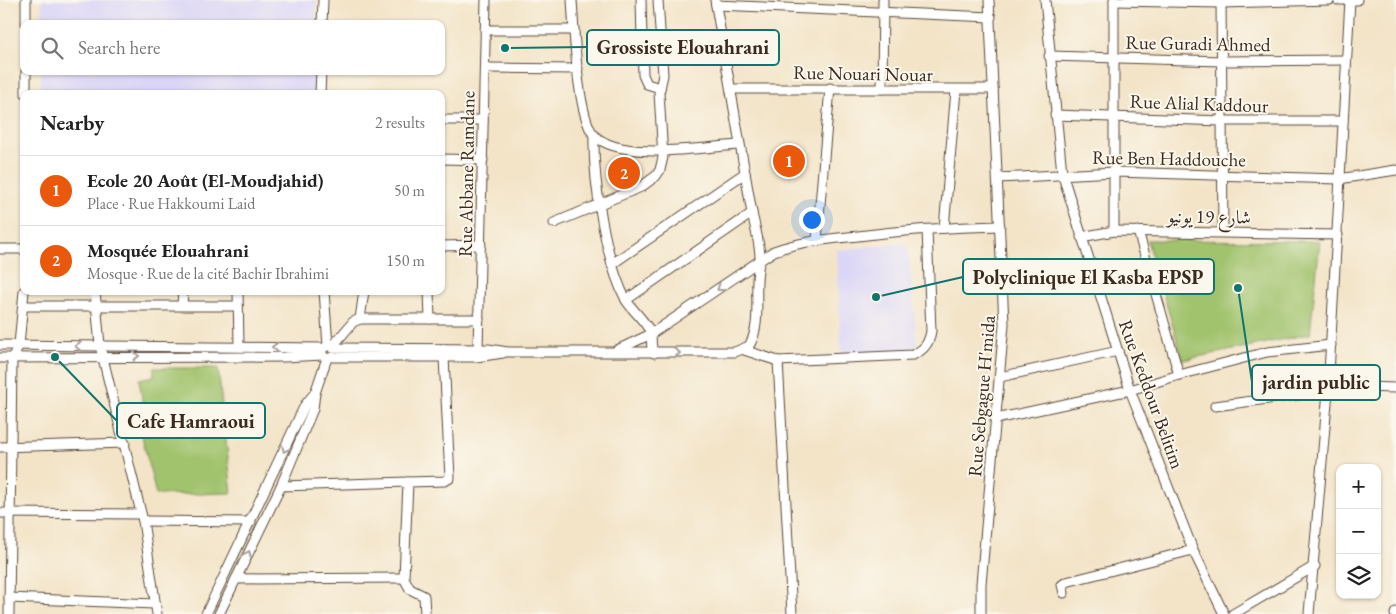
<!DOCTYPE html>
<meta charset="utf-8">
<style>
:root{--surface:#fff;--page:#f2f2f2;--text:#222;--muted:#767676;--line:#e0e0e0;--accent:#ea580c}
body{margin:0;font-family:"EB Garamond",Amiri,serif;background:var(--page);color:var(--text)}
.controls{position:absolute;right:15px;bottom:15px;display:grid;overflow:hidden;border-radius:10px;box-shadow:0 1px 4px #0004}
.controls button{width:45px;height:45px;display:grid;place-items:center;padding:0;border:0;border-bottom:1px solid var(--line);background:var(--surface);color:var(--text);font:25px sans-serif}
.you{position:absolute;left:811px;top:219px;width:18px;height:18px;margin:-12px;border:4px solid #fff;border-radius:50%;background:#1a73e8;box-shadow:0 0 0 8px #1a73e833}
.badge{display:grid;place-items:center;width:32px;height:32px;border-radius:50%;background:var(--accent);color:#fff;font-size:16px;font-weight:700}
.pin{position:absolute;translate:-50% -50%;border:2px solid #fff;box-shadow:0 1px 5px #0006}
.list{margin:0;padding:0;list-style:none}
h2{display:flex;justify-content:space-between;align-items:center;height:65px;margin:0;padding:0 20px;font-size:21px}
h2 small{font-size:16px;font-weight:400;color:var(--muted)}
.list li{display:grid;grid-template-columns:32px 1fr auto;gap:15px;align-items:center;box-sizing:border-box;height:70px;padding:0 20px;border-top:1px solid var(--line)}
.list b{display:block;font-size:19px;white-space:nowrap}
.list p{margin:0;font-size:16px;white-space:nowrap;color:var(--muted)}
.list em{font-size:16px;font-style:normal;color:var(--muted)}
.icon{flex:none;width:28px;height:28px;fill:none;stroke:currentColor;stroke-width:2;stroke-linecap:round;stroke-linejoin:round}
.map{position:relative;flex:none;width:1396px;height:614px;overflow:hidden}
.search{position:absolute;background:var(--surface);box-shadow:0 1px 4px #0004;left:20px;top:20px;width:425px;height:55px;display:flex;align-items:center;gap:12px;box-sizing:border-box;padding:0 18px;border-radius:10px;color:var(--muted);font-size:19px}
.panel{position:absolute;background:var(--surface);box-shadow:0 1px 4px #0004;left:20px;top:90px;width:425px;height:205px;border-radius:10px}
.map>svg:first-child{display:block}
.built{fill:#dbd6f7}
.green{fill:#a1c36d;stroke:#6e7646}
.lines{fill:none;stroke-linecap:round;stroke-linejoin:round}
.minor-casing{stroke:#574638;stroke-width:11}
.minor{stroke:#fff;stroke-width:9}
.oneway{stroke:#a79f9a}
.labels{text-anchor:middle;stroke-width:4;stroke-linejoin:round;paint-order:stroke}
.street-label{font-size:19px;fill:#3b2a1e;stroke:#fbf7ec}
.leader{fill:none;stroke:#0f766e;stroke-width:2}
.callout-dot{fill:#0f766e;stroke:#fbf7ec;stroke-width:2}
.callout{fill:#fbf7ec;stroke:#0f766e;stroke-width:2}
.callout-label{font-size:20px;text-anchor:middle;font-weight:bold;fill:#3b2a1e}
</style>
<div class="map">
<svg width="1396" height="614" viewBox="0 0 1396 614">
<rect width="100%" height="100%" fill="#fbf7ec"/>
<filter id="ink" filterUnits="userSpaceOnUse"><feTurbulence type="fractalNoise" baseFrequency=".02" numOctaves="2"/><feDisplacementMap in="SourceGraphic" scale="10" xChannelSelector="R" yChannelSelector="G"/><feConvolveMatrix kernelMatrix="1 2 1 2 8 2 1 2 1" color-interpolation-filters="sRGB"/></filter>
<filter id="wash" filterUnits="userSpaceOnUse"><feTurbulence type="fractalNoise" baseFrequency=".0096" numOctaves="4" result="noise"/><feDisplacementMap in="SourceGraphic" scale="20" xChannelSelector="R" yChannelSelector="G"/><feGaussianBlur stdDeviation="1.12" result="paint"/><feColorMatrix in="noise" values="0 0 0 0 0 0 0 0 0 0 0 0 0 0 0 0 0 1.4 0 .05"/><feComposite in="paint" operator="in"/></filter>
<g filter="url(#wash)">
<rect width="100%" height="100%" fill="#f3e4c8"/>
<g class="built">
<rect x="42" y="0" width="274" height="24"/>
<polygon points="41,71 316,71 315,94 41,94"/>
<polygon points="903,243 908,248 917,345 910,353 841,354 837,250"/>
</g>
<g class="green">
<polygon points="1147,240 1320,241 1310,334 1183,360"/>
<polygon points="154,368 218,368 232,493 156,495 138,419 145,418 139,379 154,376"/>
</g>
</g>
<g filter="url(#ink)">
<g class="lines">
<g class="minor-casing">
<g id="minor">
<path d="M572,0C574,28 577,116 594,135C620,162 704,147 739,145"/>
<polyline points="641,0 643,75 647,84 660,88"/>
<polyline points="1045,0 1062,173 1130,390 1193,550 1224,614"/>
<polyline points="1221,0 1223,232"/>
<polyline points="1338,0 1357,0"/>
<polyline points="1114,1 1221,3 1330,0"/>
<polyline points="716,5 991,17"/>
<polyline points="26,24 26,0"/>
<polyline points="322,24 323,0"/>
<polyline points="485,30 574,30"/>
<polyline points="1049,56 1222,61 1346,60"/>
<polyline points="485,68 578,69"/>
<polyline points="732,89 993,89"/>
<polyline points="882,89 883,0"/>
<polyline points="26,94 26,71"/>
<polyline points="320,94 321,71"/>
<polyline points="1055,115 1222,121 1343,121"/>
<polyline points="441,120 483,120"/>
<path d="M594,135C593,180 605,260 626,300C631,309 649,325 651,334C652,341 650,346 654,353"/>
<polyline points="441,159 483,160"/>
<polyline points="998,178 1115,172 1339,179 1396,170"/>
<polyline points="554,223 641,187 656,176 660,170 663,157 659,93 663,75 658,0"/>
<polyline points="944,228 956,90"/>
<polyline points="1114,231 1114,0"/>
<polyline points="1138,231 1179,375"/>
<polyline points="1081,237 1114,231 1338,235"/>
<polyline points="817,240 830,88"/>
<polyline points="441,246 481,245"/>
<polyline points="0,249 24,249"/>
<polyline points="612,264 745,173"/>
<polyline points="95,291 100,346 143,521 157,614"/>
<polyline points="238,291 239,346"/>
<polyline points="324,291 328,346"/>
<polyline points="429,291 430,319"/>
<polyline points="626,300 752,213"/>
<polyline points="182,305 183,291"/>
<polyline points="24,306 238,306"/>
<polyline points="360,319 479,319"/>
<polyline points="0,345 324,348"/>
<polyline points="332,347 353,322 360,319 364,291"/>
<path d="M333,348L488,349L508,352H735L749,346C762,325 754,294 758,270C758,266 760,262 760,258C760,243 755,228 752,213L715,0"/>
<polyline points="478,349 486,0"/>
<path d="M617,350L651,334L774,251C801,241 830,239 858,236C905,230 953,227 1000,226"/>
<path d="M744,350L778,361L913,355C925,349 929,343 931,331L927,230"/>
<polyline points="332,357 476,357 503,353"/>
<polyline points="0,358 284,357 323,355"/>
<polyline points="778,361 792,614"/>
<polyline points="1000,377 1118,351"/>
<polyline points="1329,386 1396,388"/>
<polyline points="1215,406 1328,391"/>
<polyline points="996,419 1130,390 1179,375 1267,352 1331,345"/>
<polyline points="0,447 125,443"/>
<polyline points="281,486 408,482"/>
<polyline points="0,513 141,514"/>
<polyline points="143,521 251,522"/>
<polyline points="236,579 404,578"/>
<polyline points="1064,593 1062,585 1066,582 1193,550"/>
<polyline points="9,598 155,604"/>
<polyline points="9,614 12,358 19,345 24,291"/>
<polyline points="206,614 305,405 315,393"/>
<polyline points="219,614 281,486 313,409 315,393 327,358"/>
<polyline points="425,614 424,596 410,589 404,578 408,482 445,481 450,478 444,357"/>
<polyline points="981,614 981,584 1004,324 989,0"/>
<polyline points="1233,614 1315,566"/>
<polyline points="1309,614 1328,391 1350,0"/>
<polyline points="1395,614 1396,612"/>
</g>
</g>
<use href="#minor" class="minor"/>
</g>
<defs><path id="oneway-chevron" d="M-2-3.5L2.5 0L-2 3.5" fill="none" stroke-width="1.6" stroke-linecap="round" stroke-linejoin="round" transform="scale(1.25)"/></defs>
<g class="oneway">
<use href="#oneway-chevron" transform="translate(720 288) rotate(146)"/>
<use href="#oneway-chevron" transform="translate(78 346) rotate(-179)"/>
<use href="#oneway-chevron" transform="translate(275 347) rotate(-179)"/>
<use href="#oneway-chevron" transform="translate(677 353)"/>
<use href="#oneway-chevron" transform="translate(136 356)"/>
<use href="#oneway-chevron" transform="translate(285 449) rotate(115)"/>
<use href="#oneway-chevron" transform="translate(248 554) rotate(-65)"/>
</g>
</g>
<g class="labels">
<g class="street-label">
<text transform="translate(1198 43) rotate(1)" y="7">Rue Guradi Ahmed</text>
<text transform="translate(863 73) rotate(1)" y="7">Rue Nouari Nouar</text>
<text transform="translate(1199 103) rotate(2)" y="7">Rue Alial Kaddour</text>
<text transform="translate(1169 158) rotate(1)" y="7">Rue Ben Haddouche</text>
<text transform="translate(466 174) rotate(-89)" y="7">Rue Abbane Ramdane</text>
<text transform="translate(1209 216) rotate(1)" y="7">شارع 19 يونيو</text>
<text transform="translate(1152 394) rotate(70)" y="7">Rue Keddour Belitim</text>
<text transform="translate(981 396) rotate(-85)" y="7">Rue Sebgague H'mida</text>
</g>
</g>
<path class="leader" d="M505 48L587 47M876 297L963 277M1238 288L1252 382M55 357L117 421"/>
<g class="callout-dot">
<circle cx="505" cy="48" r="5"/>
<circle cx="876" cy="297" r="5"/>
<circle cx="1238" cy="288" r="5"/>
<circle cx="55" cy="357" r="5"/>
</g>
<g class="callout">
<rect x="587" y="30" width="192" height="35" rx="5"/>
<rect x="963" y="259" width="251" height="35" rx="5"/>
<rect x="1252" y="365" width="128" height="35" rx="5"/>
<rect x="117" y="403" width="148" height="35" rx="5"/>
</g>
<g class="callout-label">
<text x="683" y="54">Grossiste Elouahrani</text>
<text x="1088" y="284">Polyclinique El Kasba EPSP</text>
<text x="1316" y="389">jardin public</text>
<text x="191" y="428">Cafe Hamraoui</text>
</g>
</svg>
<div class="controls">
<button>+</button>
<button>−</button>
<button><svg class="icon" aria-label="layers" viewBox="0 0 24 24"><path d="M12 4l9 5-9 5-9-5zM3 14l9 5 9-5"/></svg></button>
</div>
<div class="you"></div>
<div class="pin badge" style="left:789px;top:161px">1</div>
<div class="pin badge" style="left:624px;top:173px">2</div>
<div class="search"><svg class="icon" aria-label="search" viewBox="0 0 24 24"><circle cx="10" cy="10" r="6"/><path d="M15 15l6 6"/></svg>Search here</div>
<section class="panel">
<h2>Nearby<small>2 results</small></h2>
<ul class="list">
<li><span class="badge">1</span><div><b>Ecole 20 Août (El-Moudjahid)</b><p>Place · Rue Hakkoumi Laid</p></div><em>50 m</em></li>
<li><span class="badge">2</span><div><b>Mosquée Elouahrani</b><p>Mosque · Rue de la cité Bachir Ibrahimi</p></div><em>150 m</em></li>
</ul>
</section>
</div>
